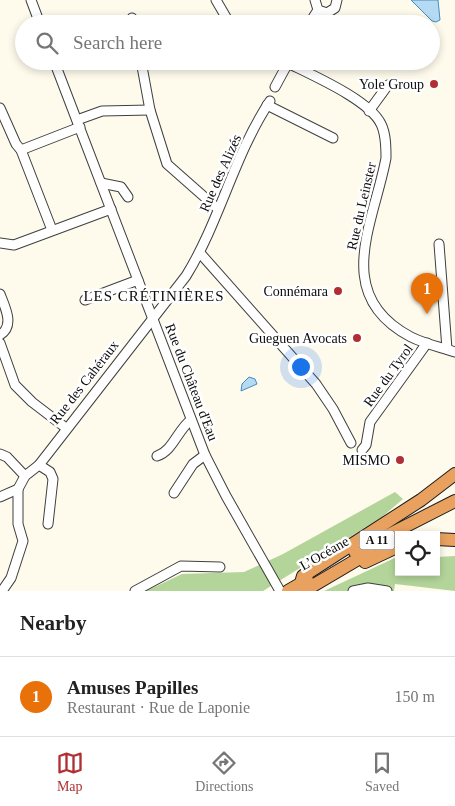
<!DOCTYPE html>
<meta charset="utf-8">
<style>
:root{--surface:#fff;--page:#f2f2f2;--text:#222;--muted:#767676;--line:#e0e0e0;--accent:#b12f33}
body{margin:0;font-family:Georgia,serif;background:var(--page);color:var(--text)}
.controls{position:absolute;right:15px;bottom:15px;display:grid;overflow:hidden;border-radius:0px;box-shadow:0 2px 8px #0003}
.controls button{width:45px;height:45px;display:grid;place-items:center;padding:0;border:0;border-bottom:1px solid var(--line);background:var(--surface);color:var(--text);font:25px sans-serif}
.you{position:absolute;left:300px;top:366px;width:18px;height:18px;margin:-12px;border:4px solid #fff;border-radius:50%;background:#1a73e8;box-shadow:0 0 0 8px #1a73e833}
.badge{display:grid;place-items:center;width:32px;height:32px;border-radius:50%;background:var(--accent);color:#fff;font-size:16px;font-weight:700}
.pin{position:absolute;translate:-50% -41px;filter:drop-shadow(0 1px 2px #0008)}
.pin::after{content:'';position:absolute;top:26px;width:18px;height:15px;background:inherit;clip-path:polygon(0 0,100% 0,50% 100%)}
.list{margin:0;padding:0;list-style:none}
h2{display:flex;justify-content:space-between;align-items:center;height:65px;margin:0;padding:0 20px;font-size:21px}
h2 small{font-size:16px;font-weight:400;color:var(--muted)}
.list li{display:grid;grid-template-columns:32px 1fr auto;gap:15px;align-items:center;box-sizing:border-box;height:80px;padding:0 20px;border-top:1px solid var(--line)}
.list b{display:block;font-size:19px;white-space:nowrap}
.list p{margin:0;font-size:16px;white-space:nowrap;color:var(--muted)}
.list em{font-size:16px;font-style:normal;color:var(--muted)}
.icon{flex:none;width:28px;height:28px;fill:none;stroke:currentColor;stroke-width:2;stroke-linecap:round;stroke-linejoin:round}
.map{position:relative;flex:none;width:455px;height:591px;overflow:hidden}
.search{position:absolute;background:var(--surface);box-shadow:0 2px 8px #0003;left:15px;right:15px;top:15px;height:55px;display:flex;align-items:center;gap:12px;box-sizing:border-box;padding:0 18px;border-radius:28px;color:var(--muted);font-size:19px}
.sheet{height:145px;background:var(--surface)}
nav{display:flex;justify-content:space-around;align-items:center;box-sizing:border-box;height:70px;border-top:1px solid var(--line);background:var(--surface);font-size:14px;color:var(--muted)}
nav a{display:grid;justify-items:center;gap:2px}
nav .on{color:var(--accent)}
.map>svg:first-child{display:block}
.forest{fill:#b3d59a}
.water{fill:#b5daf1;stroke:#428dc3}
.lines{fill:none;stroke-linecap:round;stroke-linejoin:round}
.minor-casing{stroke:#3f3f3f;stroke-width:11}
.highway-casing{stroke:#1d1d1d;stroke-width:14}
.minor{stroke:#fff;stroke-width:9}
.highway{stroke:#e9a15f;stroke-width:12}
.poi-dot{fill:#b12f33;stroke:#fff;stroke-width:2}
.labels{text-anchor:middle;stroke-width:5;stroke-linejoin:round;paint-order:stroke}
.shield{fill:#fff;stroke:#555;stroke-width:1}
.shield-label{font-size:12px;font-weight:bold;fill:#0c0c0c}
.poi-label{font-size:14px;fill:#0c0c0c;stroke:#fff;text-anchor:end}
.street-label{font-size:14px;fill:#0c0c0c;stroke:#fff}
.neighbourhood-label{font-size:15px;letter-spacing:1px;fill:#0c0c0c;stroke:#fff}
</style>
<div class="map">
<svg width="455" height="591" viewBox="0 0 455 591">
<rect width="100%" height="100%" fill="#fefbed"/>
<g class="forest">
<polygon points="395,492 403,499 382,517 263,591 146,591 182,574 244,572 283,554"/>
<polygon points="399,556 399,572 436,572 436,557 455,556 455,591 395,584 394,591 324,591"/>
</g>
<g class="water">
<polygon points="411,0 438,0 440,20 436,22 432,21"/>
<polygon points="249,377 255,379 257,384 241,391 242,384"/>
</g>
<g class="lines">
<g class="minor-casing">
<g id="minor">
<polyline points="31,0 40,24"/>
<polyline points="216,0 230,24"/>
<polyline points="315,0 318,10 327,13 335,8 337,0"/>
<polyline points="132,18 133,24"/>
<polyline points="309,24 318,10"/>
<polyline points="54,61 205,455 226,496 280,591"/>
<polyline points="141,61 150,110 167,164 218,209"/>
<path d="M284,61C309,74 369,99 381,124C386,134 386,147 386,158C374,223 331,295 411,337C425,344 440,347 455,352"/>
<polyline points="275,87 288,63"/>
<polyline points="267,105 333,138"/>
<polyline points="0,108 16,144 21,150 52,230"/>
<polyline points="369,111 388,85"/>
<polyline points="77,120 102,111 150,110"/>
<polyline points="21,150 80,127"/>
<polyline points="101,183 121,187 128,197"/>
<polyline points="0,243 14,245 111,209"/>
<polyline points="439,244 447,349"/>
<polyline points="200,253 316,384 333,409 351,443"/>
<path d="M0,294C5,307 15,326 0,335"/>
<polyline points="85,300 138,280"/>
<polyline points="0,343 15,385 32,402 66,428"/>
<polyline points="362,450 366,445 370,422 427,343"/>
<polyline points="0,454 7,457 25,476"/>
<path d="M157,456C173,451 178,429 191,420"/>
<polyline points="39,465 50,472 53,479 48,524"/>
<polyline points="174,493 193,464 205,455"/>
<path d="M0,497L18,489L25,476L39,465L186,276C220,221 234,155 270,101"/>
<polyline points="2,591 11,578 23,541 18,524 18,489"/>
<polyline points="135,591 181,566 220,567"/>
<polyline points="353,591 368,588 387,591"/>
</g>
</g>
<g class="highway-casing">
<g id="highway">
<polyline points="436,539 455,540"/>
<polyline points="355,552 455,501"/>
<polyline points="365,562 399,546"/>
<polyline points="301,583 303,576 421,500 455,474"/>
<polyline points="288,591 307,580"/>
<polyline points="304,591 370,552"/>
</g>
</g>
<use href="#minor" class="minor"/>
<use href="#highway" class="highway"/>
</g>
<g class="poi-dot">
<circle cx="434" cy="84" r="5"/>
<circle cx="338" cy="291" r="5"/>
<circle cx="357" cy="338" r="5"/>
<circle cx="400" cy="460" r="5"/>
</g>
<g class="labels">
<rect class="shield" x="359.5" y="530.5" width="35" height="19" rx="4"/>
<g class="shield-label">
<text x="377" y="544">A 11</text>
</g>
<g class="poi-label">
<text x="424" y="89">Yole Group</text>
<text x="328" y="296">Connémara</text>
<text x="347" y="343">Gueguen Avocats</text>
<text x="390" y="465">MISMO</text>
</g>
<g class="street-label">
<text transform="translate(220 173) rotate(-66)" y="5">Rue des Alizés</text>
<text transform="translate(361 206) rotate(-77)" y="5">Rue du Leinster</text>
<text transform="translate(388 375) rotate(-54)" y="5">Rue du Tyrol</text>
<text transform="translate(84 382) rotate(-52)" y="5">Rue des Cahéraux</text>
<text transform="translate(192 382) rotate(69)" y="5">Rue du Château d'Eau</text>
<text transform="translate(324 553) rotate(-30)" y="5">L’Océane</text>
</g>
<g class="neighbourhood-label">
<text x="154" y="301">LES CRÉTINIÈRES</text>
</g>
</g>
</svg>
<div class="controls">
<button><svg class="icon" aria-label="locate" viewBox="0 0 24 24"><circle cx="12" cy="12" r="6"/><path d="M12 2v4M12 18v4M2 12h4M18 12h4"/></svg></button>
</div>
<div class="you"></div>
<div class="pin badge" style="left:427px;top:314px;background:#e8710a">1</div>
<div class="search"><svg class="icon" aria-label="search" viewBox="0 0 24 24"><circle cx="10" cy="10" r="6"/><path d="M15 15l6 6"/></svg>Search here</div>
</div>
<section class="sheet">
<h2>Nearby<small></small></h2>
<ul class="list">
<li><span class="badge" style="background:#e8710a">1</span><div><b>Amuses Papilles</b><p>Restaurant · Rue de Laponie</p></div><em>150 m</em></li>
</ul>
</section>
<nav>
<a class="on"><svg class="icon" aria-label="map" viewBox="0 0 24 24"><path d="M3 6l6-2 6 2 6-2v14l-6 2-6-2-6 2zM9 4v14M15 6v14"/></svg>Map</a>
<a><svg class="icon" aria-label="directions" viewBox="0 0 24 24"><path d="M12 3l9 9-9 9-9-9zM9 14v-3h6M13 9l2 2-2 2"/></svg>Directions</a>
<a><svg class="icon" aria-label="saved" viewBox="0 0 24 24"><path d="M7 4h10v16l-5-4-5 4z"/></svg>Saved</a>
</nav>
